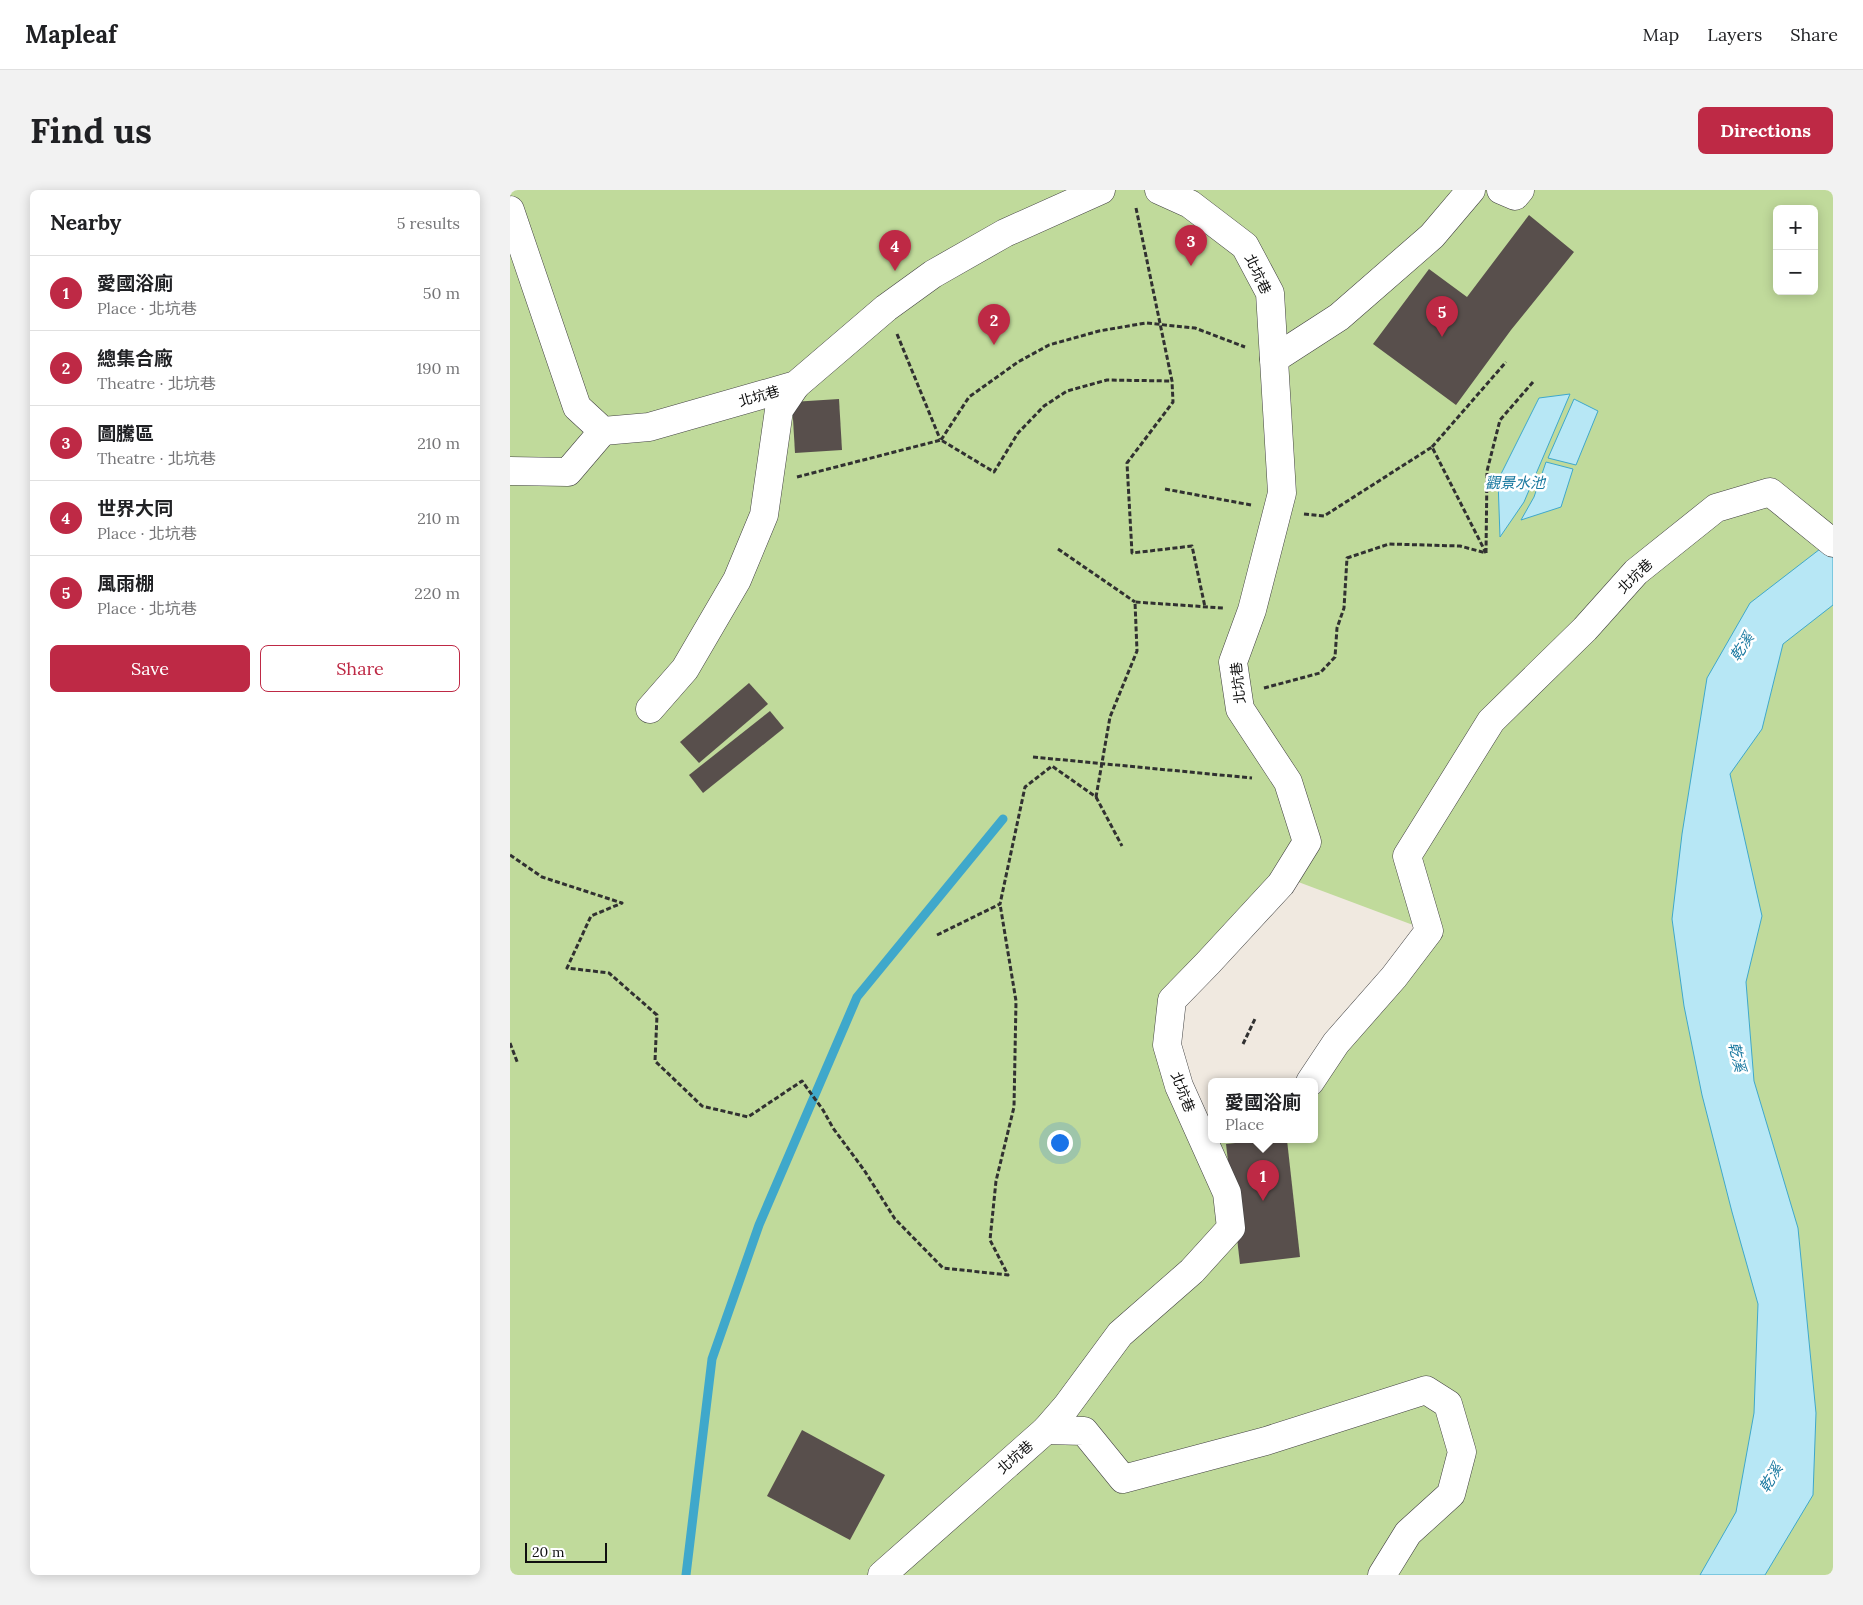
<!DOCTYPE html>
<meta charset="utf-8">
<style>
:root{--surface:#fff;--page:#f2f2f2;--text:#202124;--muted:#757577;--line:#e0e0e0;--accent:#be2945}
body{margin:0;font-family:Lora,"Noto Sans TC",serif;background:var(--page);color:var(--text)}
.controls{position:absolute;right:15px;top:15px;display:grid;overflow:hidden;border-radius:8px;box-shadow:0 2px 12px #0003}
.controls button{width:45px;height:45px;display:grid;place-items:center;padding:0;border:0;border-bottom:1px solid var(--line);background:var(--surface);color:var(--text);font:25px sans-serif}
.scale{position:absolute;left:15px;bottom:12px;width:82px;box-sizing:border-box;padding-left:5px;border:2px solid #0f0f0f;border-top:0;font-size:14px;line-height:18px;white-space:nowrap;color:#0f0f0f;-webkit-text-stroke:4px #fff;paint-order:stroke}
.you{position:absolute;left:549px;top:952px;width:18px;height:18px;margin:-12px;border:4px solid #fff;border-radius:50%;background:#1a73e8;box-shadow:0 0 0 8px #1a73e833}
.badge{display:grid;place-items:center;width:32px;height:32px;border-radius:50%;background:var(--accent);color:#fff;font-size:16px;font-weight:700}
.pin{position:absolute;translate:-50% -41px;filter:drop-shadow(0 1px 2px #0008)}
.pin::after{content:'';position:absolute;top:26px;width:18px;height:15px;background:inherit;clip-path:polygon(0 0,100% 0,50% 100%)}
.popup{position:absolute;left:698px;top:888px;width:110px;height:65px;box-sizing:border-box;display:grid;place-content:center;border-radius:8px;background:var(--surface);filter:drop-shadow(0 1px 4px #0005);font-size:16px;white-space:nowrap;color:var(--muted)}
.popup b{font-size:19px;color:var(--text)}
.popup::after{content:'';position:absolute;left:50%;top:100%;margin-left:-10px;border:10px solid transparent;border-top-color:var(--surface)}
.list{margin:0;padding:0;list-style:none}
h2{display:flex;justify-content:space-between;align-items:center;height:65px;margin:0;padding:0 20px;font-size:21px}
h2 small{font-size:16px;font-weight:400;color:var(--muted)}
.list li{display:grid;grid-template-columns:32px 1fr auto;gap:15px;align-items:center;box-sizing:border-box;height:75px;padding:0 20px;border-top:1px solid var(--line)}
.list b{display:block;font-size:19px;white-space:nowrap}
.list p{margin:0;font-size:16px;white-space:nowrap;color:var(--muted)}
.list em{font-size:16px;font-style:normal;color:var(--muted)}
.actions{display:flex;gap:10px;padding:15px 20px}
.actions a{flex:1;padding:11px 0;border:1px solid var(--accent);border-radius:8px;text-align:center;font-size:18px;color:var(--accent)}
.actions .main{background:var(--accent);color:#fff}
.map{position:relative;flex:none;width:1323px;height:1385px;overflow:hidden;border-radius:8px}
header{display:flex;align-items:center;gap:30px;box-sizing:border-box;height:70px;padding:0 25px;background:var(--surface);border-bottom:1px solid var(--line)}
header strong{font-size:24px}
nav{display:flex;gap:28px;margin-inline-start:auto;font-size:18px}
.intro{display:flex;align-items:center;justify-content:space-between;box-sizing:border-box;height:120px;padding:0 30px}
h1{margin:0;font-size:35px}
.button{padding:12px 22px;border-radius:8px;background:var(--accent);color:#fff;font-size:18px;font-weight:700}
main{display:flex;gap:30px;padding:0 30px}
aside{flex:1;background:var(--surface);border-radius:8px;box-shadow:0 2px 12px #0003}
.map>svg:first-child{display:block}
.forest{fill:#c0da9b;fill-rule:evenodd}
.plaza{fill:#f0e9e0}
.water{fill:#b7e7f5;stroke:#3fa8cb}
.lines{fill:none;stroke-linecap:round;stroke-linejoin:round}
.stream{stroke:#3fa8cb;stroke-width:9}
.building{fill:#584f4c}
.street-casing{stroke:#424242;stroke-width:29}
.path{stroke:#313131;stroke-width:3;stroke-dasharray:5 2.5;stroke-linecap:butt}
.street{stroke:#fff;stroke-width:28}
.labels{text-anchor:middle;stroke-width:5;stroke-linejoin:round;paint-order:stroke}
.street-label{font-size:14px;fill:#0f0f0f;stroke:#fff}
.water-label{font-size:15px;font-style:italic;fill:#1a79a0;stroke:#fff}
</style>
<header>
<strong>Mapleaf</strong>
<nav><a>Map</a><a>Layers</a><a>Share</a></nav>
</header>
<div class="intro"><h1>Find us</h1><a class="button">Directions</a></div>
<main>
<aside>
<h2>Nearby<small>5 results</small></h2>
<ul class="list">
<li><span class="badge">1</span><div><b>愛國浴廁</b><p>Place · 北坑巷</p></div><em>50 m</em></li>
<li><span class="badge">2</span><div><b>總集合廠</b><p>Theatre · 北坑巷</p></div><em>190 m</em></li>
<li><span class="badge">3</span><div><b>圖騰區</b><p>Theatre · 北坑巷</p></div><em>210 m</em></li>
<li><span class="badge">4</span><div><b>世界大同</b><p>Place · 北坑巷</p></div><em>210 m</em></li>
<li><span class="badge">5</span><div><b>風雨棚</b><p>Place · 北坑巷</p></div><em>220 m</em></li>
</ul>
<div class="actions"><a class="main">Save</a><a>Share</a></div>
</aside>
<div class="map">
<svg width="1323" height="1385" viewBox="0 0 1323 1385">
<rect width="100%" height="100%" fill="#fffaf2"/>
<path class="forest" d="M0,0H1323V1385H0ZM1267,19H1304V101H1267ZM702,892H804V950H702Z"/>
<polygon class="plaza" points="775,687 919,741 800,892 702,892 702,938 690,943 661,815"/>
<g class="water">
<polygon points="1060,204 1014,312 990,347 988,290 1029,208"/>
<polygon points="1064,209 1088,221 1066,275 1038,268"/>
<polygon points="1036,272 1063,279 1051,317 1011,330 1024,307"/>
<polygon points="1323,349 1323,415 1273,454 1252,539 1220,584 1252,726 1236,792 1244,891 1288,1038 1306,1223 1303,1305 1255,1385 1190,1385 1226,1322 1244,1223 1248,1114 1222,1022 1192,905 1174,816 1162,729 1172,644 1197,488 1240,413"/>
</g>
<g class="lines">
<polyline class="stream" points="176,1385 202,1169 249,1035 347,807 493,629"/>
</g>
<g class="building">
<polygon points="1019,25 1064,62 1001,140 946,215 863,154 919,79 957,107"/>
<polygon points="329,209 332,260 285,263 282,212"/>
<polygon points="239,493 258,514 189,573 170,552"/>
<polygon points="260,521 274,538 193,603 179,585"/>
<polygon points="753,950 777,950 790,1067 730,1074 716,954"/>
<polygon points="292,1240 375,1285 340,1350 257,1306"/>
</g>
<g class="lines">
<g class="street-casing">
<g id="street">
<polyline points="991,0 1005,6 1010,0"/>
<polyline points="0,20 67,217 93,241 139,237 286,195 376,118 423,84 495,43 591,0"/>
<polyline points="764,169 829,127 922,46 961,0"/>
<polyline points="0,281 58,282 93,241"/>
<polyline points="140,519 175,479 227,390 254,325 269,220 286,195"/>
<polyline points="800,892 826,853 884,787 919,741 897,666 981,531 1075,439 1126,382 1206,318 1260,302 1323,353"/>
<polyline points="536,1240 574,1241 613,1289 756,1251 916,1200 938,1214 952,1262 941,1304 898,1343 872,1385"/>
<polyline points="372,1385 536,1240 556,1217 610,1144 682,1081 721,1038 717,1003 669,896 657,855 662,810 698,773 771,694 797,652 778,592 730,519 723,472 742,420 772,303 760,103 735,56 680,14 649,0"/>
</g>
</g>
<g class="path">
<polyline points="626,18 662,191 663,212 617,273 622,363 682,356 695,417"/>
<polyline points="387,144 430,249"/>
<polyline points="431,250 459,207 508,172 539,155 589,141 636,133 685,138 735,157"/>
<polyline points="922,257 996,172"/>
<polyline points="287,287 431,250 484,282 508,243 534,216 557,201 597,190 662,191"/>
<polyline points="655,299 741,315"/>
<polyline points="794,324 814,326 922,257 976,363"/>
<polyline points="548,359 625,412"/>
<polyline points="976,363 977,281 990,230 1023,192"/>
<polyline points="754,498 810,483 825,467 827,438 834,418 837,368 879,354 950,356 976,363"/>
<polyline points="523,567 742,588"/>
<polyline points="586,607 612,656"/>
<polyline points="0,665 32,687 112,713 81,726 57,778 99,783 147,825 145,871 192,916 238,927 292,891 313,920 323,938 354,980 385,1029 433,1078 498,1085 480,1050 486,991 504,917 506,811 490,714"/>
<polyline points="427,745 490,714 515,597 542,576 586,607 600,527 627,461 625,412 713,418"/>
<polyline points="0,853 8,874"/>
<polyline points="733,854 745,829"/>
</g>
<use href="#street" class="street"/>
</g>
<g class="labels">
<g class="street-label">
<text transform="translate(748 84) rotate(65)" y="5">北坑巷</text>
<text transform="translate(249 206) rotate(-16)" y="5">北坑巷</text>
<text transform="translate(1125 386) rotate(-44)" y="5">北坑巷</text>
<text transform="translate(728 493) rotate(-96)" y="5">北坑巷</text>
<text transform="translate(673 902) rotate(69)" y="5">北坑巷</text>
<text transform="translate(505 1267) rotate(-41)" y="5">北坑巷</text>
</g>
<g class="water-label">
<text x="1005" y="298">觀景水池</text>
<text transform="translate(1232 457) rotate(-58)" y="5">乾溪</text>
<text transform="translate(1227 867) rotate(77)" y="5">乾溪</text>
<text transform="translate(1261 1288) rotate(-59)" y="5">乾溪</text>
</g>
</g>
</svg>
<div class="controls">
<button>+</button>
<button>−</button>
</div>
<div class="scale">20 m</div>
<div class="you"></div>
<div class="pin badge" style="left:753px;top:1011px">1</div>
<div class="popup"><b>愛國浴廁</b>Place</div>
<div class="pin badge" style="left:484px;top:155px">2</div>
<div class="pin badge" style="left:681px;top:76px">3</div>
<div class="pin badge" style="left:385px;top:81px">4</div>
<div class="pin badge" style="left:932px;top:147px">5</div>
</div>
</main>
